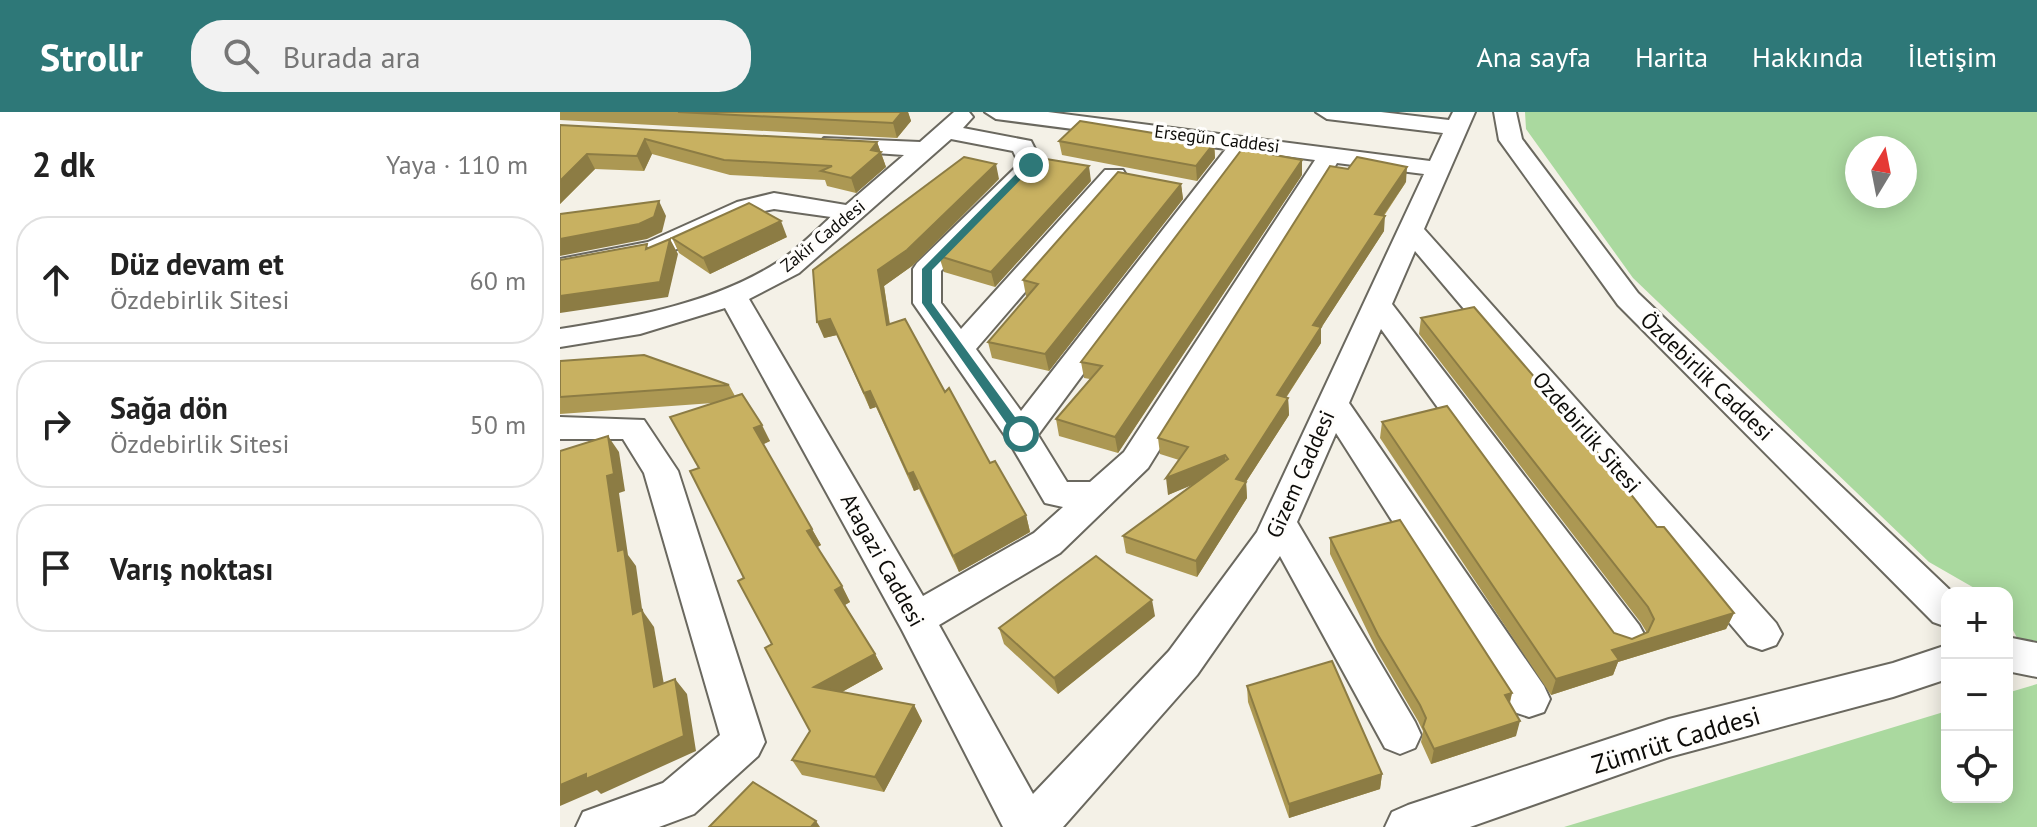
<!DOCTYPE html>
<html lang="tr">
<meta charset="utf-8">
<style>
:root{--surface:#fff;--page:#f2f2f2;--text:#222;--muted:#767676;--line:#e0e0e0;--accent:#2e7878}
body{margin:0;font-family:"PT Sans",sans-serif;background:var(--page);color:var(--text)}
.controls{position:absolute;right:24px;bottom:24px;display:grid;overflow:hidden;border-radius:16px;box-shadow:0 4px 20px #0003}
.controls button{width:72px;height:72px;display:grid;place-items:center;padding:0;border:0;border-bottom:2px solid var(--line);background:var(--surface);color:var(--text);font:40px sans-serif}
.compass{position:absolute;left:1285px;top:24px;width:72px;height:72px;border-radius:50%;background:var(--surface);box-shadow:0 4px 20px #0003;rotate:10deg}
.stop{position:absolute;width:24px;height:24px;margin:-18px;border:6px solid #2e7878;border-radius:50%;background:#fff}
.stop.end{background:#2e7878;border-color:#fff;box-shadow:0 2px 8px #0008}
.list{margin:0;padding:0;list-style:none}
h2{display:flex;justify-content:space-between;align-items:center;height:104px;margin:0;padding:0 32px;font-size:34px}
h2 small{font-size:26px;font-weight:400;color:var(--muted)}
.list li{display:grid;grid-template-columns:52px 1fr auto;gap:24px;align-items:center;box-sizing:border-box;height:128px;margin:0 16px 16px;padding:0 16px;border:2px solid var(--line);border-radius:32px}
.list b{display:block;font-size:30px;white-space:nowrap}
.list p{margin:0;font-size:26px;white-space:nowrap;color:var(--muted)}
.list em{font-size:26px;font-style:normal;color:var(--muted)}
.icon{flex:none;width:44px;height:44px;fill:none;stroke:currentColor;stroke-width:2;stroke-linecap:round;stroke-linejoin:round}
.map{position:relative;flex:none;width:1477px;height:715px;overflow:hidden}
header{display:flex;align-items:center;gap:48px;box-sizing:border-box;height:112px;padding:0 40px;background:var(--accent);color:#fff}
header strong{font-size:38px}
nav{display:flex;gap:44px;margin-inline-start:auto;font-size:28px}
.search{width:560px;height:72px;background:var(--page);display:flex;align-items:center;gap:20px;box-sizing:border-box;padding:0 28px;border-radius:32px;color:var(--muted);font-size:30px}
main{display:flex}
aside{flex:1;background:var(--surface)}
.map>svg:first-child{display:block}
.green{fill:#aad99f;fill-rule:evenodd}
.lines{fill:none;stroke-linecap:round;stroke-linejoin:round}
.minor-casing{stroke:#6a685f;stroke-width:4}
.minor{fill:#fff;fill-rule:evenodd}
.wall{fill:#ac9853}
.shaded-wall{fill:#8c7c44}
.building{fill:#c8b161;stroke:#8c7c44;stroke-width:2}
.route{fill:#2e7878}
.labels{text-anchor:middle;stroke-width:7;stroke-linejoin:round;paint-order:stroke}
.far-street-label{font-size:18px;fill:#0d0c09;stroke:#fffefc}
.street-label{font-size:22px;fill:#0d0c09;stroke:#fffefc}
.near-street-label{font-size:26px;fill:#0d0c09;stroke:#fffefc}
</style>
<header>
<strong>Strollr</strong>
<div class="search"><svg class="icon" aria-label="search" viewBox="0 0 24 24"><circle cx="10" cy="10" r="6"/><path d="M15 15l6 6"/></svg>Burada ara</div>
<nav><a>Ana sayfa</a><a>Harita</a><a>Hakkında</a><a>İletişim</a></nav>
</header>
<main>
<aside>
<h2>2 dk<small>Yaya · 110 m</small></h2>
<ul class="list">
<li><svg class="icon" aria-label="ahead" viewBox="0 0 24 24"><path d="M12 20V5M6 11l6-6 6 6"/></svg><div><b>Düz devam et</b><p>Özdebirlik Sitesi</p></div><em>60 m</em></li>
<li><svg class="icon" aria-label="right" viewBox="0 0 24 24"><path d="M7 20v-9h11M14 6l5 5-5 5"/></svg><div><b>Sağa dön</b><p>Özdebirlik Sitesi</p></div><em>50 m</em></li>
<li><svg class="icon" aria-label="arrive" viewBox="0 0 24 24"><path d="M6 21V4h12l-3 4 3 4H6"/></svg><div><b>Varış noktası</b></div></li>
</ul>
</aside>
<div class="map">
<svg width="1477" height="715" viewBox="0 0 1477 715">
<rect width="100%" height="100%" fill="#f4f1e7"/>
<g class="green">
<path d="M965,0H1477V563L1447,507V481H1423L1369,450L1073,166L966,17ZM1297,36H1345V84H1297Z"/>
<polygon points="1477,572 1477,715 1004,715 1387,599 1387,685 1447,685 1447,581"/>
</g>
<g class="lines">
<g class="minor-casing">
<g id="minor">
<path d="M394,0H409L413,5L403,16L471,29L483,53L381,159V191L401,217L545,58H563L566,63L416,237L461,299L666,37L436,7L425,0H488L870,49L883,21L767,7L756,0H821L889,8L893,0H915L864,117L1216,511L1222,522L1216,533L1202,538L1188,533L855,139L832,192L1079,513L1085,524L1079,535L1065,540L1051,535L821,217L789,291L984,574L990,587L984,600L969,605L954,600L776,321L737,410L855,610L861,623L855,636L840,642L825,636L720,444L637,563L503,715H443L342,518L165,196L80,222L0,235V217C75,205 154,191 218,150C237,138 254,120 271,105L214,97L194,101L104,143L0,163V147L88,130L177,90L214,81L286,93L344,43L272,38L260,31L264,26L360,30ZM391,27L453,39L459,52L357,151L353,157V191L448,328L485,391L503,395L474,421L363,484L189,187L239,161ZM688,39L755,48L564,340L530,370H507L478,323ZM777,51L864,62L697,420L609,539L473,682L379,513L500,441L588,356Z"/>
<polygon points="934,0 956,0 962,27 1078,181 1393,481 1387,481 1387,515 1373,510 1058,193 939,28"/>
<polygon points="0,305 84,308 118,359 205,630 198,644 134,702 99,715 16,715 23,700 103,671 160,623 84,361 63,327 0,327"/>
<polygon points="1447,525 1477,531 1477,565 1447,559"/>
<polygon points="1387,533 1387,567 1333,585 1109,645 910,715 825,715 832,700 848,693 1109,607 1333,551"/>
</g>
</g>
<use href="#minor" class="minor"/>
</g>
<g class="wall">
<polygon points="0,0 348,0 351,9 337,26 0,8"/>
<polygon points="0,13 317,30 326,55 296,81 267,74 265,68 170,63 92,42 84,59 35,57 0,92"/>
<polygon points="499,29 654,31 655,46 637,69 502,43"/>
<polygon points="742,63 558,341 499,324 496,307 530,267 524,266 521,250"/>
<polygon points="439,67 352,154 324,174 330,212 385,280 430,351 466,403 470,420 399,460 359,377 354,379 316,295 310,297 277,223 264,226"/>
<polygon points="531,69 435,175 384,160 379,144"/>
<polygon points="846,70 824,104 824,119 761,216 761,231 726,286 728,286 729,303 686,370 687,386 637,465 566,441 563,424 633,372 608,383 619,348 600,342 598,326"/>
<polygon points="621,72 623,87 489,259 432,246 428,230 468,184 466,184 463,168"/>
<polygon points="227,125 150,162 119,141 112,126"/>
<polygon points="861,206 1097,415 1174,501 1166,517 1058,550 1053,563 991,583 820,326 822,310 1054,521 1072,527 1087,521 1081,511 859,222"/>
<polygon points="0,249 169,273 175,284 210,329 203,332 261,433 257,435 282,474 290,490 285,493 315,542 323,557 282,580 354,593 362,609 324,680 242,663 232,648 250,619 184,466 139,356 153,291 0,302"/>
<polygon points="770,426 952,581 950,591 956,624 871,652 861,630 863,619 858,609 817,539 770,442"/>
<polygon points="595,504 498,582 444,532 439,516"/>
<polygon points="687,574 822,662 820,677 729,706 688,590"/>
</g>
<g class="shaded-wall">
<polygon points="342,0 348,0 351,9 337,26 333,11"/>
<polygon points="85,27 92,42 84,59 77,44"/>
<polygon points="317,30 326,55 296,81 291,66"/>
<polygon points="654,31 655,46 637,69 636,54"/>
<polygon points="27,42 35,57 0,92 0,69"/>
<polygon points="742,48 742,63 558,341 555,325"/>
<polygon points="436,52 439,67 352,154 324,174 332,229 327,213 318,158"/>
<polygon points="529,54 531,69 435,175 431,160"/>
<polygon points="847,55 846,70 814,117 815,102"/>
<polygon points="621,72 623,87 489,259 485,242"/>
<polygon points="99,89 106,104 102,120 87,127 0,144 0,127"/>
<polygon points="825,104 824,119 761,216 761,231 717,299 717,283 753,213"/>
<polygon points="221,109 227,125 150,162 143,146"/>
<polygon points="110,127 118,142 108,185 0,201 0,184"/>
<polygon points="270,207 277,223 264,226 257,210"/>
<polygon points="310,279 316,295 310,297 304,281"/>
<polygon points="728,286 729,303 684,373 686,370 687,386 637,465 636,449 676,367"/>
<polygon points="202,313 210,329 202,333 194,316"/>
<polygon points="48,324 59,340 65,379 59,381 68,443 76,454 85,518 73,502 58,439 47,364"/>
<polygon points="665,343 666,359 608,383 606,366"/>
<polygon points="353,360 359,377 354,379 348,362"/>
<polygon points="466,403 470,420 399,460 393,444"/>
<polygon points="252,417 261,433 256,436 247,419"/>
<polygon points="282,474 290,490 283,494 275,478"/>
<polygon points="592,488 595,504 498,582 494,566"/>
<polygon points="82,498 94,515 107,590 94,575"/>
<polygon points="1174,501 1166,517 1058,550 1053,563 991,583 996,567 1052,538"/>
<polygon points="315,542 323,557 264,590 254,575"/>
<polygon points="115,567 127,582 136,639 41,682 37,678 0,694 0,673"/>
<polygon points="952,581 948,596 945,583"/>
<polygon points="354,593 362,609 324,680 315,665"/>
<polygon points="960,609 956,624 871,652 874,637"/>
<polygon points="822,662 820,677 729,706 729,692"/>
<polygon points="256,709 260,715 251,715"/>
</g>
<g class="building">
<polygon points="118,0 342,0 333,11"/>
<polygon points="520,9 654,31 636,54 499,29"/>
<polygon points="0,13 317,30 311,38 321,40 291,66 261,59 272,54 164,48 85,27 77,44 27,42 0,69"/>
<polygon points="682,37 742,48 555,325 496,307 542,254 521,250"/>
<polygon points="404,45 436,52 347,138 318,158 327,213 345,207 385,280 389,276 430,351 435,349 466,403 393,444 353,360 348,362 310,279 304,281 270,207 257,210 253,158"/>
<polygon points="797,45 847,55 815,102 825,104 753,213 761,215 717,283 728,286 676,367 686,370 636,449 563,424 668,347 665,343 606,366 628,335 598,326 770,54 788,57"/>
<polygon points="480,46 529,54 431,160 379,144"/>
<polygon points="558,60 621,72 485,242 428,230 478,172 463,168"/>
<polygon points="99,89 94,105 79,112 0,127 0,102"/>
<polygon points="189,91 221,109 143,146 112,126"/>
<polygon points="110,127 100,170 0,184 0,148 87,132 86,137"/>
<polygon points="914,195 1013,310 1097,415 1104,415 1174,501 1052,538 1059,548 996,567 822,310 887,294 1054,521 1072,527 1088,520 1094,507 1088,495 861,206"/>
<polygon points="84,243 169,273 0,285 0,249"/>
<polygon points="182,282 202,313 194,316 252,417 247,419 282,474 275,478 315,542 254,575 354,593 315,665 232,648 250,619 205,536 212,532 178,469 184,466 130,359 139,356 110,305"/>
<polygon points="48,324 54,362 47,364 58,439 64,437 73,502 82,498 94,575 115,567 124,624 26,667 26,662 0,673 0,339"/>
<polygon points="840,408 952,581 945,583 960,609 874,637 863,615 866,606 860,593 818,523 770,426"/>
<polygon points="536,444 592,488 494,566 439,516"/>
<polygon points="772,549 822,662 729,692 687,574"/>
<polygon points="193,670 256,709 251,715 149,715"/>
</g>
<polygon class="route" points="467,51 475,53 372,158 372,191 465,319 465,325 456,325 362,191 362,157"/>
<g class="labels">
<g class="far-street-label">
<text transform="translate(657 27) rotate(7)" y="6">Ersegün Caddesi</text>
<text transform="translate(263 124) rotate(-39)" y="6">Zakir Caddesi</text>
</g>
<g class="street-label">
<text transform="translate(1147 264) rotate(44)" y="8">Özdebirlik Caddesi</text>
<text transform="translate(1027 320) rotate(49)" y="8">Ozdebirlik Sitesi</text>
<text transform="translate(740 362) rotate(-66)" y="8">Gizem Caddesi</text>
<text transform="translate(323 448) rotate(61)" y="8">Atagazi Caddesi</text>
</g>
<g class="near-street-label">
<text transform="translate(1116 628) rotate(-17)" y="9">Zümrüt Caddesi</text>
</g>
</g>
</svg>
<div class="controls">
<button>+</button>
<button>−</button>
<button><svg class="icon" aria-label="locate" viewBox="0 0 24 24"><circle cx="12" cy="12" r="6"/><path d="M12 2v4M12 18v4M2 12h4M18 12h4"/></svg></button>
</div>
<svg class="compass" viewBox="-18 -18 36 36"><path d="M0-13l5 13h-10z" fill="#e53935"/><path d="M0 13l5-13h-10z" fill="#767676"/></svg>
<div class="stop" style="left:461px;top:322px"></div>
<div class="stop end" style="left:471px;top:53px"></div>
</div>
</main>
